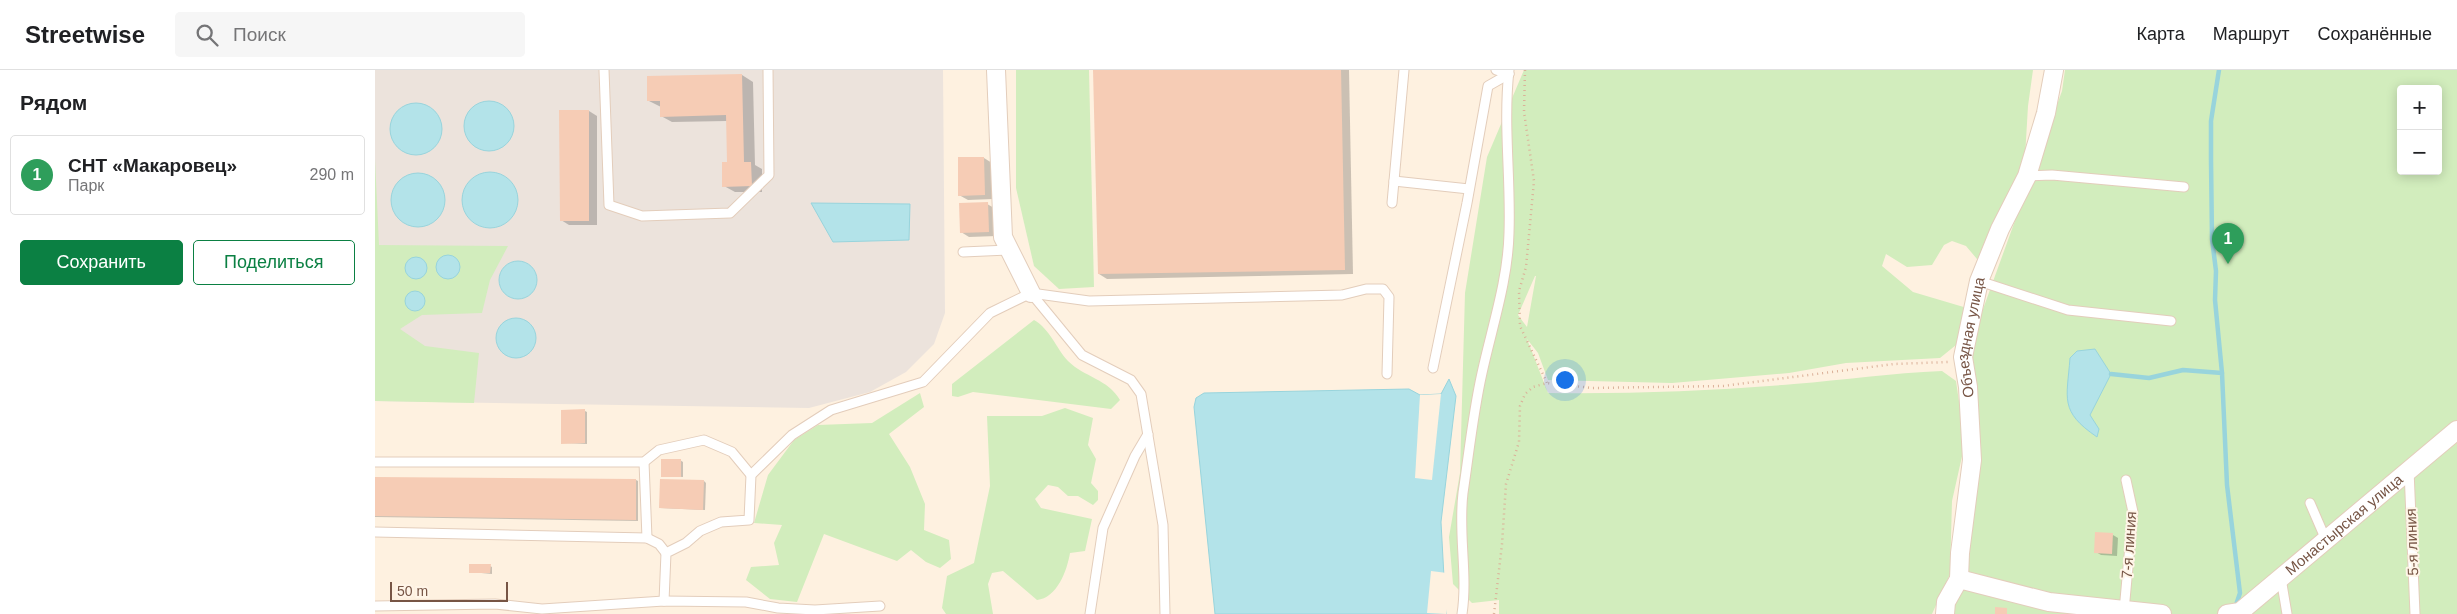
<!DOCTYPE html>
<html lang="ru">
<meta charset="utf-8">
<style>
:root{--surface:#fff;--page:#f6f6f6;--text:#202124;--muted:#757577;--line:#e0e0e0;--accent:#0b8043}
body{margin:0;font-family:Arial,sans-serif;background:var(--page);color:var(--text)}
.controls{position:absolute;right:15px;top:15px;display:grid;overflow:hidden;border-radius:5px;box-shadow:0 2px 12px #0003}
.controls button{width:45px;height:45px;display:grid;place-items:center;padding:0;border:0;border-bottom:1px solid var(--line);background:var(--surface);color:var(--text);font:25px sans-serif}
.scale{position:absolute;left:15px;bottom:12px;width:118px;box-sizing:border-box;padding-left:5px;border:2px solid #775545;border-top:0;font-size:14px;line-height:18px;white-space:nowrap;color:#775545;-webkit-text-stroke:4px #fff5e8;paint-order:stroke}
.you{position:absolute;left:1189px;top:309px;width:18px;height:18px;margin:-12px;border:4px solid #fff;border-radius:50%;background:#1a73e8;box-shadow:0 0 0 8px #1a73e833}
.badge{display:grid;place-items:center;width:32px;height:32px;border-radius:50%;background:var(--accent);color:#fff;font-size:16px;font-weight:700}
.pin{position:absolute;translate:-50% -41px;filter:drop-shadow(0 1px 2px #0008)}
.pin::after{content:'';position:absolute;top:26px;width:18px;height:15px;background:inherit;clip-path:polygon(0 0,100% 0,50% 100%)}
.list{margin:0;padding:0;list-style:none}
h2{display:flex;justify-content:space-between;align-items:center;height:65px;margin:0;padding:0 20px;font-size:21px}
h2 small{font-size:16px;font-weight:400;color:var(--muted)}
.list li{display:grid;grid-template-columns:32px 1fr auto;gap:15px;align-items:center;box-sizing:border-box;height:80px;margin:0 10px 10px;padding:0 10px;border:1px solid var(--line);border-radius:5px}
.list b{display:block;font-size:19px;white-space:nowrap}
.list p{margin:0;font-size:16px;white-space:nowrap;color:var(--muted)}
.list em{font-size:16px;font-style:normal;color:var(--muted)}
.actions{display:flex;gap:10px;padding:15px 20px}
.actions a{flex:1;padding:11px 0;border:1px solid var(--accent);border-radius:5px;text-align:center;font-size:18px;color:var(--accent)}
.actions .main{background:var(--accent);color:#fff}
.icon{flex:none;width:28px;height:28px;fill:none;stroke:currentColor;stroke-width:2;stroke-linecap:round;stroke-linejoin:round}
.map{position:relative;flex:none;width:2082px;height:544px;overflow:hidden}
header{display:flex;align-items:center;gap:30px;box-sizing:border-box;height:70px;padding:0 25px;background:var(--surface);border-bottom:1px solid var(--line)}
header strong{font-size:24px}
nav{display:flex;gap:28px;margin-inline-start:auto;font-size:18px}
.search{width:350px;height:45px;background:var(--page);display:flex;align-items:center;gap:12px;box-sizing:border-box;padding:0 18px;border-radius:5px;color:var(--muted);font-size:19px}
main{display:flex}
aside{flex:1;background:var(--surface)}
.map>svg:first-child{display:block}
.industrial{fill:#ece3dc}
.green{fill:#d2edbd;fill-rule:evenodd}
.water{fill:#b3e3e9;stroke:#98d4dc}
.pier{fill:#fef1e0}
.shadow{fill:#0003}
.lines{fill:none;stroke-linecap:round;stroke-linejoin:round}
.stream{stroke:#98d4dc;stroke-width:4.5}
.building{fill:#f6ccb5}
.service-casing{stroke:#e3cdbb;stroke-width:11}
.minor-casing{stroke:#e3cdbb;stroke-width:20}
.path{stroke:#dbb098;stroke-width:2.5;stroke-dasharray:1 4;stroke-linecap:butt}
.service{stroke:#fff;stroke-width:9}
.minor{stroke:#fff;stroke-width:18}
.labels{text-anchor:middle;stroke-width:4;stroke-linejoin:round;paint-order:stroke}
.street-label{font-size:15px;fill:#775545;stroke:#fff5e8}
</style>
<header>
<strong>Streetwise</strong>
<div class="search"><svg class="icon" aria-label="search" viewBox="0 0 24 24"><circle cx="10" cy="10" r="6"/><path d="M15 15l6 6"/></svg>Поиск</div>
<nav><a>Карта</a><a>Маршрут</a><a>Сохранённые</a></nav>
</header>
<main>
<aside>
<h2>Рядом<small></small></h2>
<ul class="list">
<li><span class="badge" style="background:#2e9e5b">1</span><div><b>СНТ «Макаровец»</b><p>Парк</p></div><em>290 m</em></li>
</ul>
<div class="actions"><a class="main">Сохранить</a><a>Поделиться</a></div>
</aside>
<div class="map">
<svg width="2082" height="544" viewBox="0 0 2082 544">
<rect width="100%" height="100%" fill="#fef1e0"/>
<polygon class="industrial" points="0,0 568,0 570,243 559,274 531,302 495,322 434,338 0,331"/>
<g class="green">
<polygon points="641,0 714,0 719,217 684,219 659,196 641,118"/>
<path d="M1149,0H1658L1653,36L1649,104L1607,195L1591,176L1577,171L1569,175L1557,195L1532,197L1511,184L1507,196L1538,222L1592,238L1581,275L1565,288L1471,293L1414,303L1297,313L1173,310L1163,283L1152,269L1173,323C1255,324 1337,321 1419,314C1469,310 1517,303 1567,301L1581,311L1590,373L1577,431L1575,504L1557,544H1124V530L1097,533L1078,514L1074,467L1085,403L1090,223L1112,87ZM1160,206H1161L1152,257L1143,245Z"/>
<path d="M1690,0H2082V544H1577L1593,495L1591,286L1687,21ZM2026,19H2063V101H2026Z"/>
<polygon points="0,89 4,175 133,176 115,210 107,243 47,245 25,259 50,276 104,283 99,333 0,331"/>
<path d="M659,250C675,259 681,278 693,291C709,307 733,309 745,330L736,339L598,322L583,327L577,326V314Z"/>
<polygon points="545,323 549,337 514,364 535,397 550,434 549,460 574,470 576,489 565,498 551,492 536,480 522,491 449,464 422,532 395,529 371,510 376,497 404,495 399,473 407,455 379,453 393,405 419,370 443,355 497,353"/>
<path d="M690,338L718,348L713,375L721,389L716,413L723,421V430L718,435L703,426H693L683,417L673,415L660,429L666,438L717,449L710,481L695,483C692,501 682,528 662,530L628,501L617,503L613,514L618,544H571L567,538L572,506L599,493L615,416L612,346H667Z"/>
</g>
<g class="water">
<circle cx="114" cy="56" r="25"/>
<circle cx="41" cy="59" r="26"/>
<circle cx="115" cy="130" r="28"/>
<circle cx="43" cy="130" r="27"/>
<polygon points="436,133 535,134 534,170 458,172"/>
<circle cx="73" cy="197" r="12"/>
<circle cx="41" cy="198" r="11"/>
<circle cx="143" cy="210" r="19"/>
<circle cx="40" cy="231" r="10"/>
<circle cx="141" cy="268" r="20"/>
<path d="M1720,279L1736,304L1715,345L1724,359L1722,367C1684,341 1692,329 1695,288L1702,281Z"/>
<polygon points="1074,309 1081,326 1066,452 1071,544 840,544 819,337 821,328 829,323 1034,319 1045,325 1066,324"/>
</g>
<g class="pier">
<polygon points="1066,324 1057,410 1040,408 1045,325"/>
<polygon points="1056,501 1072,503 1074,529 1071,544 1052,543"/>
</g>
<g class="shadow">
<polygon points="720,0 974,0 978,204 732,209 724,204"/>
<polygon points="367,5 378,12 380,95 387,99 387,122 360,122 349,116 353,93 352,51 297,52 286,46 286,37 274,31"/>
<polygon points="214,41 222,46 222,155 194,155 186,150"/>
<polygon points="609,88 617,93 618,129 593,130 584,125"/>
<polygon points="612,134 621,139 622,166 594,167 586,162"/>
<polygon points="210,341 212,342 212,374 188,373"/>
<polygon points="305,390 308,392 308,407 288,406"/>
<polygon points="0,409 261,410 263,411 263,451 0,447"/>
<polygon points="329,411 331,413 330,440 285,438"/>
<polygon points="1738,465 1743,468 1742,486 1726,485 1721,482"/>
<polygon points="115,496 117,497 117,504 95,502"/>
</g>
<g class="lines">
<g class="stream">
<polyline points="1844,0 1836,51 1836,90 1837,169 1841,201 1840,230 1847,303"/>
<polyline points="1736,304 1774,308 1808,300 1847,303 1852,415 1865,523 1861,535"/>
</g>
</g>
<g class="building">
<polygon points="718,0 966,0 970,200 723,204"/>
<polygon points="367,4 369,92 376,92 377,116 347,117 347,92 352,92 351,45 285,47 285,31 272,31 272,6"/>
<polygon points="184,40 214,40 214,151 185,151"/>
<polygon points="583,87 609,87 610,125 583,126"/>
<polygon points="613,132 614,162 585,163 584,133"/>
<polygon points="210,339 210,373 186,374 186,340"/>
<rect x="286" y="389" width="20" height="18"/>
<polygon points="0,407 261,409 261,450 0,446"/>
<polygon points="285,409 329,410 328,440 284,438"/>
<polygon points="1720,462 1738,463 1737,484 1719,483"/>
<polygon points="94,494 116,494 115,503 94,503"/>
<polygon points="1620,537 1632,538 1632,544 1620,544"/>
</g>
<g class="lines">
<g class="service-casing">
<g id="service">
<polyline points="229,0 234,135 267,146 355,143 394,105 393,0"/>
<polyline points="1121,0 1134,4"/>
<polyline points="1652,106 1677,105 1809,117"/>
<polyline points="1019,111 1094,119"/>
<polyline points="1017,133 1029,0"/>
<polyline points="588,182 633,180"/>
<polyline points="1604,211 1693,240 1796,251"/>
<polyline points="656,223 707,285 756,310 766,324 788,455 790,544"/>
<polyline points="1058,298 1092,133 1113,16 1134,4"/>
<polyline points="0,392 269,392 284,380 329,370 357,382 376,405"/>
<polyline points="269,392 272,468"/>
<polyline points="2034,400 2040,544"/>
<polyline points="1935,433 1951,470"/>
<polyline points="0,462 272,468 284,474 291,483"/>
<polyline points="1906,508 1912,544"/>
<polyline points="289,531 291,483 311,473 325,461 346,452 374,450 376,405 417,365 456,340 548,312 615,243 656,223 714,231 967,225 991,219 1008,219 1014,227 1012,304"/>
<polyline points="0,536 120,534 167,539 289,531 371,532 403,538 440,540 505,536"/>
<polyline points="1749,541 1758,442 1751,410"/>
<polyline points="715,544 728,458 760,386 773,364"/>
<path d="M1087,544C1093,504 1083,463 1088,423C1094,383 1098,343 1107,303C1117,257 1133,210 1134,163C1136,108 1128,55 1134,0"/>
</g>
</g>
<g class="minor-casing">
<g id="minor">
<polyline points="621,0 628,167 656,223"/>
<polyline points="1584,509 1674,532 1787,544"/>
<path id="s1" d="M1570,544L1571,532L1584,509L1585,483L1597,390L1593,317L1588,287L1604,211L1625,159L1652,106L1671,43L1679,0"/>
<path id="s2" d="M1852,544L1865,542L2082,360"/>
</g>
</g>
<g class="path">
<polyline points="1150,0 1149,42 1159,111 1151,197 1144,221 1145,256 1172,313"/>
<polyline points="1119,544 1127,474 1131,414 1144,372 1145,336 1150,324 1158,317 1172,313 1217,318 1348,316 1519,294 1573,292"/>
</g>
<use href="#service" class="service"/>
<use href="#minor" class="minor"/>
</g>
<g class="labels">
<g class="street-label">
<text dy="5" stroke="none"><textPath href="#s1" startOffset="282">Объездная улица</textPath></text>
<text dy="5" stroke="none"><textPath href="#s2" startOffset="149">Монастырская улица</textPath></text>
<text transform="translate(2037 472) rotate(-92)" y="5">5-я линия</text>
<text transform="translate(1754 475) rotate(-86)" y="5">7-я линия</text>
</g>
</g>
</svg>
<div class="controls">
<button>+</button>
<button>−</button>
</div>
<div class="scale">50 m</div>
<div class="you"></div>
<div class="pin badge" style="left:1853px;top:194px;background:#2e9e5b">1</div>
</div>
</main>
